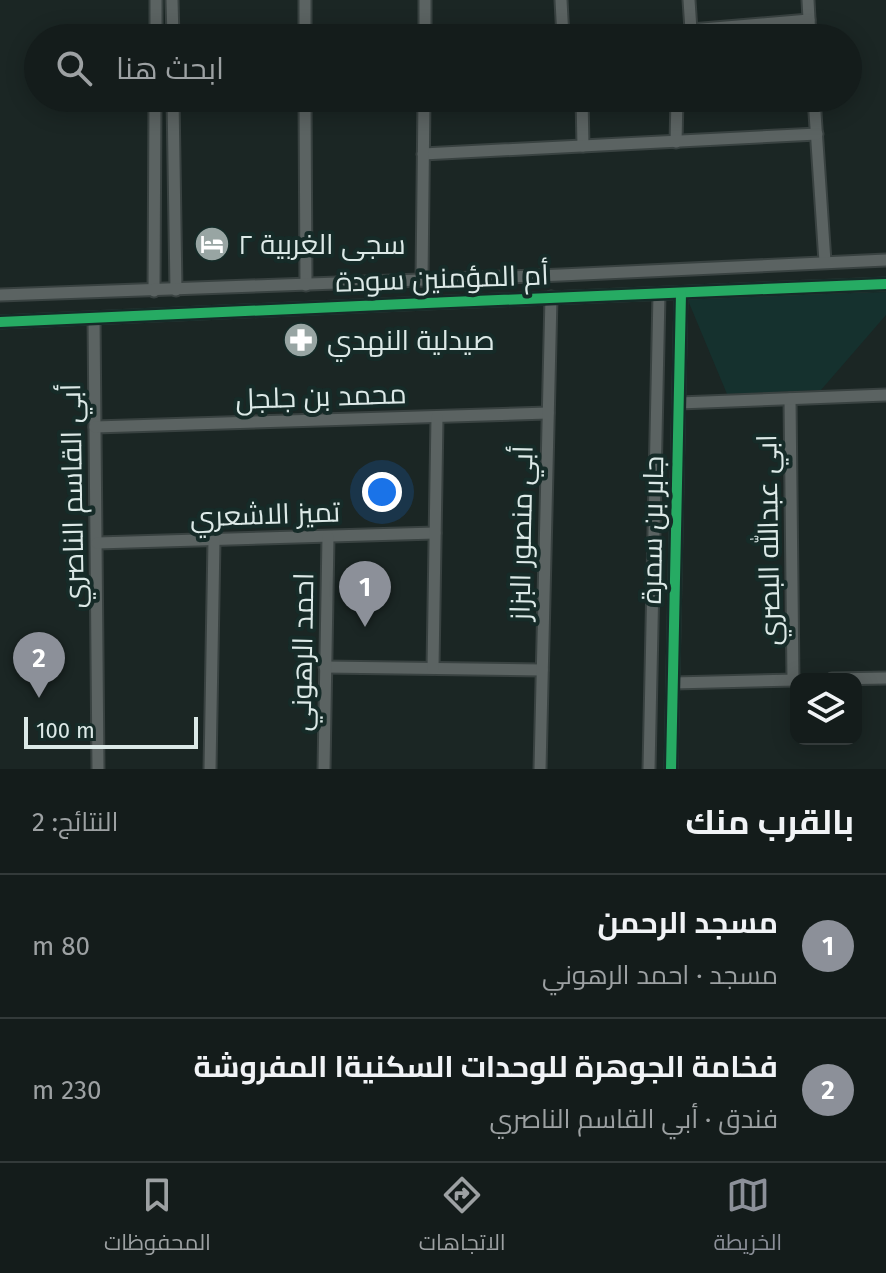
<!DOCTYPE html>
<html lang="ar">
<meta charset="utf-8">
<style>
:root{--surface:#141c1b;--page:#212928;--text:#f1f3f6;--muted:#9da1a3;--line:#333a3a;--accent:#8c9099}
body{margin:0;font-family:"Fira Sans",Cairo,sans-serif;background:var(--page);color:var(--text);direction:rtl}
.controls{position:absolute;right:24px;bottom:24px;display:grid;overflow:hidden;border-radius:16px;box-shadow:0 4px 20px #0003}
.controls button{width:72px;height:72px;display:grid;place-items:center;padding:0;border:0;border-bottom:2px solid var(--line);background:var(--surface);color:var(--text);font:40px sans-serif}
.scale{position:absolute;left:24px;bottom:20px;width:174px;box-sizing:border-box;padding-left:8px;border:4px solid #dce9e7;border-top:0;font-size:22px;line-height:28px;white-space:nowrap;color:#dce9e7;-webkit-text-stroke:6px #162b28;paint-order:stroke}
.you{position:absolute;left:382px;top:492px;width:28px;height:28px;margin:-20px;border:6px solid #fff;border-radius:50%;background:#1a73e8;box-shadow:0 0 0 12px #1a73e833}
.badge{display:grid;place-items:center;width:52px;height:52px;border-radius:50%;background:var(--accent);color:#fff;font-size:26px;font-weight:700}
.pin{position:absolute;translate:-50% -66px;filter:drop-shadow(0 2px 4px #0008)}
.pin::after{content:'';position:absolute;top:42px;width:28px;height:24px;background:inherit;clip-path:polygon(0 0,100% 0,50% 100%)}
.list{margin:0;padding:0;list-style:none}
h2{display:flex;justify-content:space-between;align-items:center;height:104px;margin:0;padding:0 32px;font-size:34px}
h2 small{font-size:26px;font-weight:400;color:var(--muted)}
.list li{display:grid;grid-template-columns:52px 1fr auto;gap:24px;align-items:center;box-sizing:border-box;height:144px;padding:0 32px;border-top:2px solid var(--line)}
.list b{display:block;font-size:30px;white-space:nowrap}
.list p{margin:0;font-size:26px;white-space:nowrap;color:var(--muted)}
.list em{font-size:26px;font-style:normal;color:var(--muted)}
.icon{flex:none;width:44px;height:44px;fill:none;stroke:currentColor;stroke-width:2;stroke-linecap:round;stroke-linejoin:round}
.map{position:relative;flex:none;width:886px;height:769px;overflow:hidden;direction:ltr}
.search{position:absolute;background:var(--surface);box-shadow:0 4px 20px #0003;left:24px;right:24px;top:24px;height:88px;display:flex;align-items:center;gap:20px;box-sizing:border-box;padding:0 28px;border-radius:44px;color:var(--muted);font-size:30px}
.sheet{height:392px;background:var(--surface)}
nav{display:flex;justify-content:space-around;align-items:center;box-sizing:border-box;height:112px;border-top:2px solid var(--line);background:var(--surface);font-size:22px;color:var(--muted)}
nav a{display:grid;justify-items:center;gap:4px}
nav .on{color:var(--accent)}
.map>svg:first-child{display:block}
.built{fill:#15312e}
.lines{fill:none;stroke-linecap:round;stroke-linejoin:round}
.street-casing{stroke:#394241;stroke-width:15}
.street{stroke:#5b6362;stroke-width:11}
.cycleway-casing{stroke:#162b28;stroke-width:15}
.cycleway{stroke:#26ab63;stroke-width:10}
.labels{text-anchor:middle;stroke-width:8;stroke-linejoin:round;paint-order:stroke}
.poi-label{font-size:28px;fill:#dce9e7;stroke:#162b28;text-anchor:start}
.street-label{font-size:28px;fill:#dce9e7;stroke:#162b28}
</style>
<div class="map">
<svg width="886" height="769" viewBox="0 0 886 769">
<rect width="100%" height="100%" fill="#1b2624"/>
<polygon class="built" points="886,292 886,315 821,390 727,394 687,298"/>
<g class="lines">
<g class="street-casing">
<g id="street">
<polyline points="172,0 173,38"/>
<polyline points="305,0 305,38"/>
<polyline points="561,0 563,38"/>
<polyline points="689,0 691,30"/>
<polyline points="808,0 810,38"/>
<polyline points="156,38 156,0"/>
<polyline points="425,38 425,0"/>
<polyline points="625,38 669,37 691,30 809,20"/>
<polyline points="173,98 176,290"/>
<polyline points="305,98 306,285"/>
<polyline points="582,98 583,146"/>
<polyline points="814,98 825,262"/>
<polyline points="676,142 677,98"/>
<polyline points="423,154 817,134"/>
<polyline points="422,280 424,98"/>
<polyline points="154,291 155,98"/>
<polyline points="0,295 561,275 886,260"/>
<polyline points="94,318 98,769"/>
<path d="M0,322C295,310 591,294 886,284"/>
<polyline points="790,399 793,680"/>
<polyline points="679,403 886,395"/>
<polyline points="95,427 548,413"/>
<polyline points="97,543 435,533"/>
<polyline points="325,667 542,670"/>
<polyline points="433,668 437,417"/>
<polyline points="832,679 886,678"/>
<polyline points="673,683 796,680"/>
<polyline points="210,769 214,540"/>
<polyline points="324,769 328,537"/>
<polyline points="540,769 551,297"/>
<polyline points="649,769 659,294"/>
<polyline points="671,769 681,293"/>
</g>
</g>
<use href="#street" class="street"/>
<g class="cycleway-casing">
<g id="cycleway">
<path d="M0,322C295,310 591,294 886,284"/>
<polyline points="671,769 681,293"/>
</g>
</g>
<use href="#cycleway" class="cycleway"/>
</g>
<defs>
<g id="hotel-disc" transform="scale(1.8)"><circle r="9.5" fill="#98a5a3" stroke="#162b28"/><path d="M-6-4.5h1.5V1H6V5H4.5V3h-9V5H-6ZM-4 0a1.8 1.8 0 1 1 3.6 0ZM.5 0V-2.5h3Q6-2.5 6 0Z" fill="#fff"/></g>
<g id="pharmacy-disc" transform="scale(1.8)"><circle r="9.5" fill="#98a5a3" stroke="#162b28"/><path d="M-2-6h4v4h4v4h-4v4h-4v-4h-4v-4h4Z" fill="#fff"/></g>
</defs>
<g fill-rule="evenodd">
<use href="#hotel-disc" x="212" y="244"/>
<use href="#pharmacy-disc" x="301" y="340"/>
</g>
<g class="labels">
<g class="poi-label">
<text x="238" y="254">سجى الغربية ٢</text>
<text x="327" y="350">صيدلية النهدي</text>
</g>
<g class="street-label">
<text transform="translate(442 278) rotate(-2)" y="10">أم المؤمنين سودة</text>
<text transform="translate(321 396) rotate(-2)" y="10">محمد بن جلجل</text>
<text transform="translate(72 496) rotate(-91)" y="10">أبي القاسم الناصري</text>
<text transform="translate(265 514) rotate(-2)" y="10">تميز الاشعري</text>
<text transform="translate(652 530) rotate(-89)" y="10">جابر بن سمرة</text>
<text transform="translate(521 533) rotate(-89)" y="10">أبي منصور البزاز</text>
<text transform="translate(768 540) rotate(-91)" y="10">ابي عبدالله البصري</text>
<text transform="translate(302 652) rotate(-89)" y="10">احمد الرهوني</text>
</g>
</g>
</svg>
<div class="controls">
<button><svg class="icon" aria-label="layers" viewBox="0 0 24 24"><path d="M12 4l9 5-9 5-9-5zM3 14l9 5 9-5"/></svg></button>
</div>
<div class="scale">100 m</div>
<div class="you"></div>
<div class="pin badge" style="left:365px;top:627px">1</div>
<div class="pin badge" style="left:39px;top:698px">2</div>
<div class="search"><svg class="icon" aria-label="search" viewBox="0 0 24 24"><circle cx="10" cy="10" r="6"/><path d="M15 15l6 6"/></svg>ابحث هنا</div>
</div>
<section class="sheet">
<h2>بالقرب منك<small>النتائج: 2</small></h2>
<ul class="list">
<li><span class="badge">1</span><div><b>مسجد الرحمن</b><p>مسجد · احمد الرهوني</p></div><em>80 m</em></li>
<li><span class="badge">2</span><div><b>فخامة الجوهرة للوحدات السكنيةا المفروشة</b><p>فندق · أبي القاسم الناصري</p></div><em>230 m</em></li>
</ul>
</section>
<nav>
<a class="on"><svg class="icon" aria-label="map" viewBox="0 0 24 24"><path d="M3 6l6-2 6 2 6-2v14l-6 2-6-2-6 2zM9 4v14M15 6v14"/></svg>الخريطة</a>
<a><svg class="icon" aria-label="directions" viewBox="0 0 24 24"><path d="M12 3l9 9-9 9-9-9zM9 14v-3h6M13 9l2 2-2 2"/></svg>الاتجاهات</a>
<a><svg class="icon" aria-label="saved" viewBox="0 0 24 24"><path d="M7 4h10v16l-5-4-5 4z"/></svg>المحفوظات</a>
</nav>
